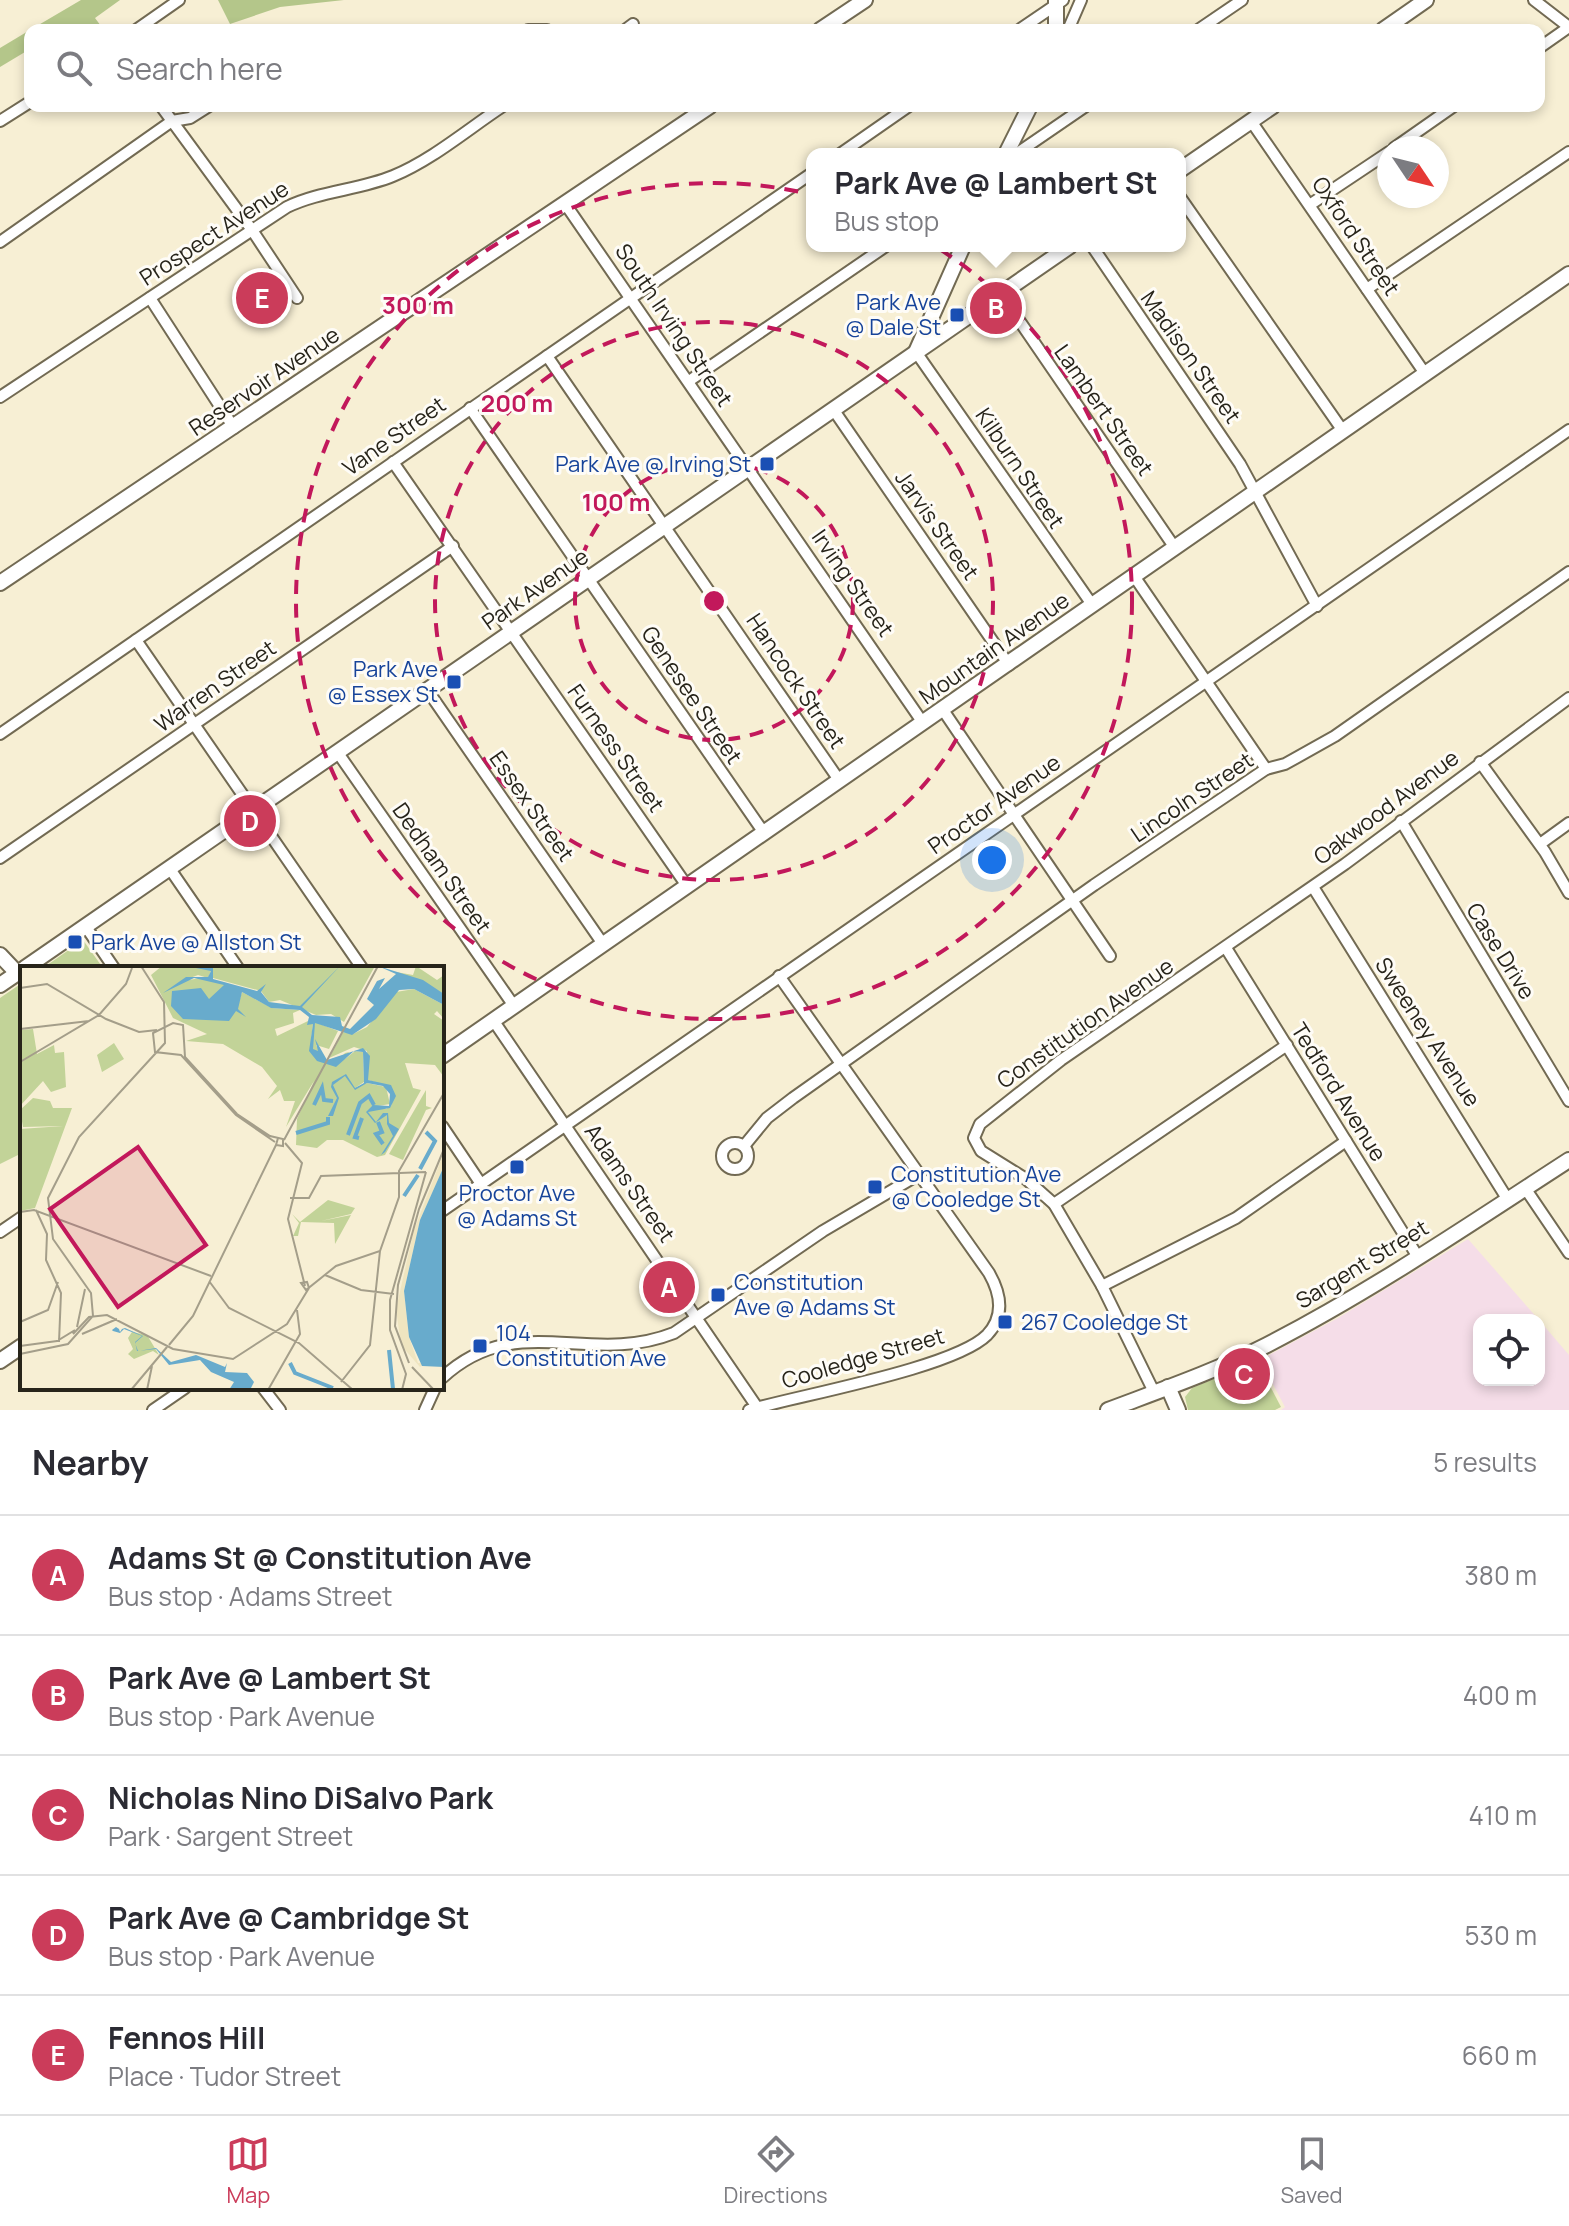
<!DOCTYPE html>
<meta charset="utf-8">
<style>
:root{--surface:#fff;--page:#f2f2f3;--text:#2b2b33;--muted:#7c7c81;--line:#e1e1e2;--accent:#cb3c5a}
body{margin:0;font-family:Manrope,sans-serif;background:var(--page);color:var(--text)}
.controls{position:absolute;right:24px;bottom:24px;display:grid;overflow:hidden;border-radius:16px;box-shadow:0 4px 12px #0003}
.controls button{width:72px;height:72px;display:grid;place-items:center;padding:0;border:0;border-bottom:2px solid var(--line);background:var(--surface);color:var(--text);font:40px sans-serif}
.compass{position:absolute;left:1377px;top:136px;width:72px;height:72px;border-radius:50%;background:var(--surface);box-shadow:0 4px 12px #0003;rotate:125deg}
.you{position:absolute;left:992px;top:860px;width:28px;height:28px;margin:-20px;border:6px solid #fff;border-radius:50%;background:#1a73e8;box-shadow:0 0 0 12px #1a73e833}
.badge{display:grid;place-items:center;width:52px;height:52px;border-radius:50%;background:var(--accent);color:#fff;font-size:26px;font-weight:700}
.pin{position:absolute;translate:-50% -50%;border:4px solid #fff;box-shadow:0 2px 8px #0006}
.popup{position:absolute;left:806px;top:148px;width:380px;height:104px;box-sizing:border-box;display:grid;place-content:center;border-radius:16px;background:var(--surface);filter:drop-shadow(0 2px 6px #0005);font-size:26px;white-space:nowrap;color:var(--muted)}
.popup b{font-size:30px;color:var(--text)}
.popup::after{content:'';position:absolute;left:50%;top:100%;margin-left:-16px;border:16px solid transparent;border-top-color:var(--surface)}
.list{margin:0;padding:0;list-style:none}
h2{display:flex;justify-content:space-between;align-items:center;height:104px;margin:0;padding:0 32px;font-size:34px}
h2 small{font-size:26px;font-weight:400;color:var(--muted)}
.list li{display:grid;grid-template-columns:52px 1fr auto;gap:24px;align-items:center;box-sizing:border-box;height:120px;padding:0 32px;border-top:2px solid var(--line)}
.list b{display:block;font-size:30px;white-space:nowrap}
.list p{margin:0;font-size:26px;white-space:nowrap;color:var(--muted)}
.list em{font-size:26px;font-style:normal;color:var(--muted)}
.icon{flex:none;width:44px;height:44px;fill:none;stroke:currentColor;stroke-width:2;stroke-linecap:round;stroke-linejoin:round}
.map{position:relative;flex:none;width:1569px;height:1410px;overflow:hidden}
.search{position:absolute;background:var(--surface);box-shadow:0 4px 12px #0003;left:24px;right:24px;top:24px;height:88px;display:flex;align-items:center;gap:20px;box-sizing:border-box;padding:0 28px;border-radius:16px;color:var(--muted);font-size:30px}
.sheet{height:704px;background:var(--surface)}
nav{display:flex;justify-content:space-around;align-items:center;box-sizing:border-box;height:112px;border-top:2px solid var(--line);background:var(--surface);font-size:22px;color:var(--muted)}
nav a{display:grid;justify-items:center;gap:4px}
nav .on{color:var(--accent)}
.map>svg:first-child{display:block}
.education{fill:#f5dde8}
.green{fill:#c2d398}
.forest{fill:#b4c68a}
.lines{fill:none;stroke-linecap:round;stroke-linejoin:round}
.street-casing{stroke:#726a53;stroke-width:14}
.secondary-casing{stroke:#726a53;stroke-width:18}
.street{stroke:#fff;stroke-width:10}
.secondary{stroke:#fff;stroke-width:14}
.ring{fill:none;stroke:#c2185b;stroke-width:4;stroke-dasharray:14 10}
.transit-dot{fill:#1a4fb4;stroke:#fefcf7;stroke-width:3}
.labels{text-anchor:middle;stroke-width:6;stroke-linejoin:round;paint-order:stroke}
.street-label{font-size:22px;fill:#27241a;stroke:#fefcf7}
.transit-label{font-size:22px;fill:#164399;stroke:#fefcf7;text-anchor:start}
.inset-river{fill:none;stroke:#68abcc;stroke-width:4}
.inset-road{fill:none;stroke:#a49e8a;stroke-width:2}
.view{fill:#c2185b;fill-opacity:0.15;stroke:#c2185b;stroke-width:4}
.inset-edge{fill:none;stroke:#27241a;stroke-width:4}
.centre{fill:#c2185b;stroke:#fefcf7;stroke-width:4}
.ring-label{font-size:24px;text-anchor:middle;font-weight:bold;fill:#c2185b;stroke:#fefcf7;stroke-width:6;stroke-linejoin:round;paint-order:stroke}
</style>
<div class="map">
<svg width="1569" height="1410" viewBox="0 0 1569 1410">
<rect width="100%" height="100%" fill="#f7efd4"/>
<polygon class="education" points="1468,1239 1539,1320 1479,1320 1479,1380 1539,1380 1539,1320 1569,1355 1569,1410 1281,1410 1285,1407 1260,1360 1338,1318"/>
<g class="green">
<polygon points="83,940 103,968 43,968"/>
<polygon points="22,983 22,1153 0,1164 0,998"/>
<polygon points="1257,1361 1281,1407 1275,1410 1188,1410 1185,1397 1192,1388"/>
</g>
<g class="forest">
<polygon points="81,0 120,0 95,18 104,30 30,30"/>
<polygon points="218,0 344,0 280,7 230,24"/>
<polygon points="30,30 30,49 0,67 0,48"/>
</g>
<g class="lines">
<g class="street-casing">
<g id="street">
<polyline points="1534,0 1569,27"/>
<polyline points="136,30 179,0"/>
<polyline points="528,30 547,30"/>
<polyline points="625,30 633,24"/>
<polyline points="1019,30 1063,0"/>
<polyline points="1068,30 1081,0"/>
<polyline points="1198,30 1242,0"/>
<polyline points="1539,48 1569,27"/>
<polyline points="161,106 252,230 297,298"/>
<polyline points="0,121 30,102"/>
<polyline points="1251,121 1426,375"/>
<polyline points="1394,148 1454,106"/>
<polyline points="840,154 909,106"/>
<polyline points="1016,154 1086,106"/>
<polyline points="1180,197 1343,431"/>
<polyline points="1311,204 1389,152"/>
<polyline points="566,205 923,723"/>
<polyline points="0,242 172,121 190,118 209,106"/>
<polyline points="1092,246 1240,464 1317,606"/>
<polyline points="1367,289 1569,152"/>
<polyline points="1001,294 1175,548"/>
<polyline points="150,298 234,428"/>
<polyline points="916,352 1093,606"/>
<polyline points="547,356 839,780"/>
<polyline points="689,381 886,246"/>
<path d="M0,397L287,207C320,191 359,190 393,176C432,160 468,129 503,106"/>
<polyline points="470,408 764,833"/>
<polyline points="833,409 1009,665"/>
<polyline points="393,462 687,886"/>
<polyline points="1134,576 1266,769"/>
<polyline points="136,640 362,968"/>
<polyline points="428,691 603,944"/>
<polyline points="943,710 1110,956"/>
<polyline points="0,734 812,173"/>
<polyline points="338,753 514,1006"/>
<polyline points="1480,762 1545,852 1569,893"/>
<polyline points="1401,821 1569,1101"/>
<polyline points="1540,844 1569,823"/>
<polyline points="0,858 453,546"/>
<polyline points="170,869 238,968"/>
<polyline points="1313,887 1508,1200"/>
<polyline points="86,927 114,968"/>
<polyline points="1226,948 1418,1257"/>
<polyline points="493,1020 759,1410"/>
<polyline points="442,1126 481,1184"/>
<circle cx="735" cy="1156" r="13"/>
<polyline points="744,1146 767,1118 793,1098 1094,885 1266,769 1285,764 1335,736 1569,572"/>
<polyline points="1525,1188 1569,1253"/>
<polyline points="1054,1204 1287,1045"/>
<polyline points="442,1211 1569,430"/>
<polyline points="0,1232 22,1217"/>
<polyline points="1102,1286 1236,1218 1346,1141"/>
<path d="M442,1378C516,1309 588,1367 674,1333L823,1231L918,1175"/>
<polyline points="263,1388 280,1410"/>
<polyline points="1154,1392 1102,1286 1054,1204 1026,1179 981,1151 974,1138 980,1124 1061,1060 1345,864 1569,698"/>
<polyline points="153,1410 185,1388"/>
<polyline points="425,1410 435,1388"/>
<path d="M749,1410C800,1395 954,1368 987,1335C1005,1316 1001,1294 989,1273L779,976"/>
</g>
</g>
<g class="secondary-casing">
<g id="secondary">
<polyline points="820,30 865,0"/>
<polyline points="1056,30 1056,0"/>
<polyline points="1383,30 1426,0"/>
<polyline points="1006,154 1030,106"/>
<polyline points="1180,170 1273,106"/>
<polyline points="916,352 963,246"/>
<polyline points="0,583 710,106"/>
<polyline points="0,955 17,973"/>
<polyline points="25,968 1070,246"/>
<polyline points="0,985 22,970"/>
<polyline points="442,1056 1569,274"/>
<polyline points="0,1361 22,1346"/>
<polyline points="1168,1387 1178,1410"/>
<path d="M1108,1410C1161,1390 1216,1371 1267,1345C1372,1291 1470,1224 1569,1160"/>
</g>
</g>
<use href="#street" class="street"/>
<use href="#secondary" class="secondary"/>
</g>
<g class="ring">
<circle cx="714" cy="601" r="139"/>
<circle cx="714" cy="601" r="279"/>
<circle cx="714" cy="601" r="418"/>
</g>
<g class="transit-dot">
<rect x="949" y="307" width="16" height="16" rx="4"/>
<rect x="759" y="456" width="16" height="16" rx="4"/>
<rect x="446" y="674" width="16" height="16" rx="4"/>
<rect x="67" y="934" width="16" height="16" rx="4"/>
<rect x="509" y="1159" width="16" height="16" rx="4"/>
<rect x="867" y="1179" width="16" height="16" rx="4"/>
<rect x="710" y="1287" width="16" height="16" rx="4"/>
<rect x="997" y="1314" width="16" height="16" rx="4"/>
<rect x="472" y="1338" width="16" height="16" rx="4"/>
</g>
<g class="labels">
<g class="street-label">
<text transform="translate(214 233) rotate(-33)" y="8">Prospect Avenue</text>
<text transform="translate(1356 236) rotate(56)" y="8">Oxford Street</text>
<text transform="translate(674 325) rotate(56)" y="8">South Irving Street</text>
<text transform="translate(1191 357) rotate(55)" y="8">Madison Street</text>
<text transform="translate(264 381) rotate(-34)" y="8">Reservoir Avenue</text>
<text transform="translate(1104 410) rotate(55)" y="8">Lambert Street</text>
<text transform="translate(394 436) rotate(-35)" y="8">Vane Street</text>
<text transform="translate(1020 468) rotate(56)" y="8">Kilburn Street</text>
<text transform="translate(937 525) rotate(55)" y="8">Jarvis Street</text>
<text transform="translate(853 583) rotate(55)" y="8">Irving Street</text>
<text transform="translate(535 589) rotate(-35)" y="8">Park Avenue</text>
<text transform="translate(994 648) rotate(-35)" y="8">Mountain Avenue</text>
<text transform="translate(796 681) rotate(56)" y="8">Hancock Street</text>
<text transform="translate(215 686) rotate(-35)" y="8">Warren Street</text>
<text transform="translate(692 695) rotate(56)" y="8">Genesee Street</text>
<text transform="translate(616 748) rotate(55)" y="8">Furness Street</text>
<text transform="translate(1192 797) rotate(-34)" y="8">Lincoln Street</text>
<text transform="translate(994 804) rotate(-35)" y="8">Proctor Avenue</text>
<text transform="translate(532 806) rotate(55)" y="8">Essex Street</text>
<text transform="translate(1386 807) rotate(-37)" y="8">Oakwood Avenue</text>
<text transform="translate(442 868) rotate(55)" y="8">Dedham Street</text>
<text transform="translate(1501 951) rotate(58)" y="8">Case Drive</text>
<text transform="translate(1085 1023) rotate(-35)" y="8">Constitution Avenue</text>
<text transform="translate(1428 1032) rotate(57)" y="8">Sweeney Avenue</text>
<text transform="translate(1339 1092) rotate(58)" y="8">Tedford Avenue</text>
<text transform="translate(630 1183) rotate(55)" y="8">Adams Street</text>
<text transform="translate(1362 1264) rotate(-31)" y="8">Sargent Street</text>
<text transform="translate(863 1358) rotate(-16)" y="8">Cooledge Street</text>
</g>
<g class="transit-label">
<text x="941" y="310" text-anchor="end">Park Ave<tspan x="941" dy="25">@ Dale St</tspan></text>
<text x="751" y="472" text-anchor="end">Park Ave @ Irving St</text>
<text x="438" y="677" text-anchor="end">Park Ave<tspan x="438" dy="25">@ Essex St</tspan></text>
<text x="91" y="950">Park Ave @ Allston St</text>
<text x="891" y="1182">Constitution Ave<tspan x="891" dy="25">@ Cooledge St</tspan></text>
<text x="517" y="1201" text-anchor="middle">Proctor Ave<tspan x="517" dy="25">@ Adams St</tspan></text>
<text x="734" y="1290">Constitution<tspan x="734" dy="25">Ave @ Adams St</tspan></text>
<text x="1021" y="1330">267 Cooledge St</text>
<text x="496" y="1341">104<tspan x="496" dy="25">Constitution Ave</tspan></text>
</g>
</g>
<g transform="translate(20 966)">
<rect width="424" height="424" fill="#f7efd4"/>
<path d="M142,0H355L324,56L311,48L296,49L260,34L249,36L241,25L193,12L191,5L188,12L178,9L162,15L181,12L204,18L217,26L218,39L222,26L252,42L280,44L273,47L274,57L255,63L257,70L288,55L293,58L291,74L295,56L318,65L309,83L296,79L301,88L293,84L314,99L325,87L329,86L325,93L335,85L343,86L344,116L335,122L347,117L366,121L370,138L358,140L366,143L371,140L374,129L371,121L348,114L347,85L334,81L309,92L323,66L333,68L347,61L376,26L394,23L424,39V53L417,45L414,48L424,55V111L415,99L385,97L393,122L401,124L365,189L357,191L323,174H307L297,182L276,179L277,153L294,115L266,161L275,135H264L260,124L248,133L257,120L242,101L203,78L166,75L187,68L153,52L131,9ZM396,0L417,14L424,9V28L376,6L393,9ZM13,63L17,88L34,79L35,87L44,86L46,121L31,126L23,115L0,140V64ZM94,77L104,93L82,106L77,89ZM406,124V140L412,142L406,144L383,194L369,188ZM13,132L30,135L33,142H52L15,242L0,245V163L43,160L3,161L0,144ZM308,234L335,242L331,248L301,255L331,249L315,278L314,257L281,256L278,270H273L279,257L272,248L280,256ZM112,366L127,369L139,389L133,385L114,393L108,388L113,383L108,372Z" fill="#c2d398"/>
<path d="M424,186V200L400,254L384,325L389,371L398,397H405L400,401L381,379L376,343L394,264Z" fill="#efe5c0"/>
<path d="M166,0H193V13L237,25L246,18L241,26L249,36L280,40L320,0L282,41L292,49L320,51L322,60L330,63L354,39L347,33L357,15L365,12L359,23L376,8L358,0L403,14L424,28V39L394,23L379,24L356,53L332,69L295,57L293,83L298,85L295,73L307,94L343,82L350,90L348,114L371,119L376,130L370,142L348,146L356,156L363,147H368L369,157L379,163L365,186L361,189L373,170L367,158V149L355,157L346,146L353,139L369,140L370,128L363,120L347,117L335,124L325,110L313,119L319,132L313,150H308L317,132L311,121L312,116L326,108L335,122L344,117L343,86L334,85L316,101L297,95L289,85L293,58L287,59L289,51L280,44L251,42L222,26L218,43L226,51L216,45L209,55L163,53L151,40L152,25L181,22L189,33L204,19L174,12L143,27L166,11H188L191,5ZM424,200V401L402,400L389,371L384,325L400,254ZM87,359L92,364L96,361L99,363L100,366L102,363L105,362L123,370L115,377L118,385L136,382L151,396L176,389L205,401L207,397L205,406L227,407L234,416L230,424H209L214,416L191,406L180,394L149,399L136,383L117,385L115,376L122,370L104,363L100,367L93,365Z" fill="#68abcc"/>
<path class="inset-river" d="M294,139L302,122L304,134L313,135M358,156L362,166L356,168L363,178M276,167L308,157V151M328,169L340,137L349,130L354,139M339,172L335,171L342,152M400,203L415,175L406,166M384,230L398,209M369,384L373,423M270,397L275,407L313,422"/>
<path class="inset-road" d="M0,22L27,18L86,53L119,66L137,64M0,63L69,55M0,96L79,49L106,18L112,2M264,174L358,0M255,176L216,149L161,89L135,86L133,67L153,57L163,59L165,91L217,148L250,170L263,173V180L256,179L258,172M265,177L282,197L268,253L285,320M270,232H289L301,210L406,206M16,244L27,268L26,294L41,327L39,376M0,246L14,244L191,310M305,309L341,324L374,328M189,315L209,342L279,377L333,424M289,322L287,316L281,317L286,324L316,300L360,285L379,231V205L424,127M0,356L28,344L38,316M57,361L65,323M53,368L69,351L87,349L153,383L213,393L267,358L289,322M62,368L97,353M149,379L173,350L256,179M0,380L37,375L55,364M0,388L48,378L73,350L71,327L33,273L28,232L59,171L145,77L144,36L121,0M389,397L375,360L378,319L399,243L424,183M392,401L414,424M321,416L350,379L360,285M111,424L147,381M127,424L132,400M248,424L280,368L277,344M382,424L386,408L370,364V334L406,206"/>
<path class="view" d="M118,181L186,279L98,341L30,243Z"/>
<rect width="424" height="424" class="inset-edge"/>
</g>
<circle cx="714" cy="601" r="12" class="centre"/>
<g class="ring-label">
<text x="418" y="314">300 m</text>
<text x="517" y="412">200 m</text>
<text x="616" y="511">100 m</text>
</g>
</svg>
<div class="controls">
<button><svg class="icon" aria-label="locate" viewBox="0 0 24 24"><circle cx="12" cy="12" r="6"/><path d="M12 2v4M12 18v4M2 12h4M18 12h4"/></svg></button>
</div>
<svg class="compass" viewBox="-18 -18 36 36"><path d="M0-13l5 13h-10z" fill="#e53935"/><path d="M0 13l5-13h-10z" fill="#7c7c81"/></svg>
<div class="you"></div>
<div class="pin badge" style="left:669px;top:1287px">A</div>
<div class="pin badge" style="left:996px;top:308px">B</div>
<div class="popup"><b>Park Ave @ Lambert St</b>Bus stop</div>
<div class="pin badge" style="left:1244px;top:1374px">C</div>
<div class="pin badge" style="left:250px;top:821px">D</div>
<div class="pin badge" style="left:262px;top:298px">E</div>
<div class="search"><svg class="icon" aria-label="search" viewBox="0 0 24 24"><circle cx="10" cy="10" r="6"/><path d="M15 15l6 6"/></svg>Search here</div>
</div>
<section class="sheet">
<h2>Nearby<small>5 results</small></h2>
<ul class="list">
<li><span class="badge">A</span><div><b>Adams St @ Constitution Ave</b><p>Bus stop · Adams Street</p></div><em>380 m</em></li>
<li><span class="badge">B</span><div><b>Park Ave @ Lambert St</b><p>Bus stop · Park Avenue</p></div><em>400 m</em></li>
<li><span class="badge">C</span><div><b>Nicholas Nino DiSalvo Park</b><p>Park · Sargent Street</p></div><em>410 m</em></li>
<li><span class="badge">D</span><div><b>Park Ave @ Cambridge St</b><p>Bus stop · Park Avenue</p></div><em>530 m</em></li>
<li><span class="badge">E</span><div><b>Fennos Hill</b><p>Place · Tudor Street</p></div><em>660 m</em></li>
</ul>
</section>
<nav>
<a class="on"><svg class="icon" aria-label="map" viewBox="0 0 24 24"><path d="M3 6l6-2 6 2 6-2v14l-6 2-6-2-6 2zM9 4v14M15 6v14"/></svg>Map</a>
<a><svg class="icon" aria-label="directions" viewBox="0 0 24 24"><path d="M12 3l9 9-9 9-9-9zM9 14v-3h6M13 9l2 2-2 2"/></svg>Directions</a>
<a><svg class="icon" aria-label="saved" viewBox="0 0 24 24"><path d="M7 4h10v16l-5-4-5 4z"/></svg>Saved</a>
</nav>
